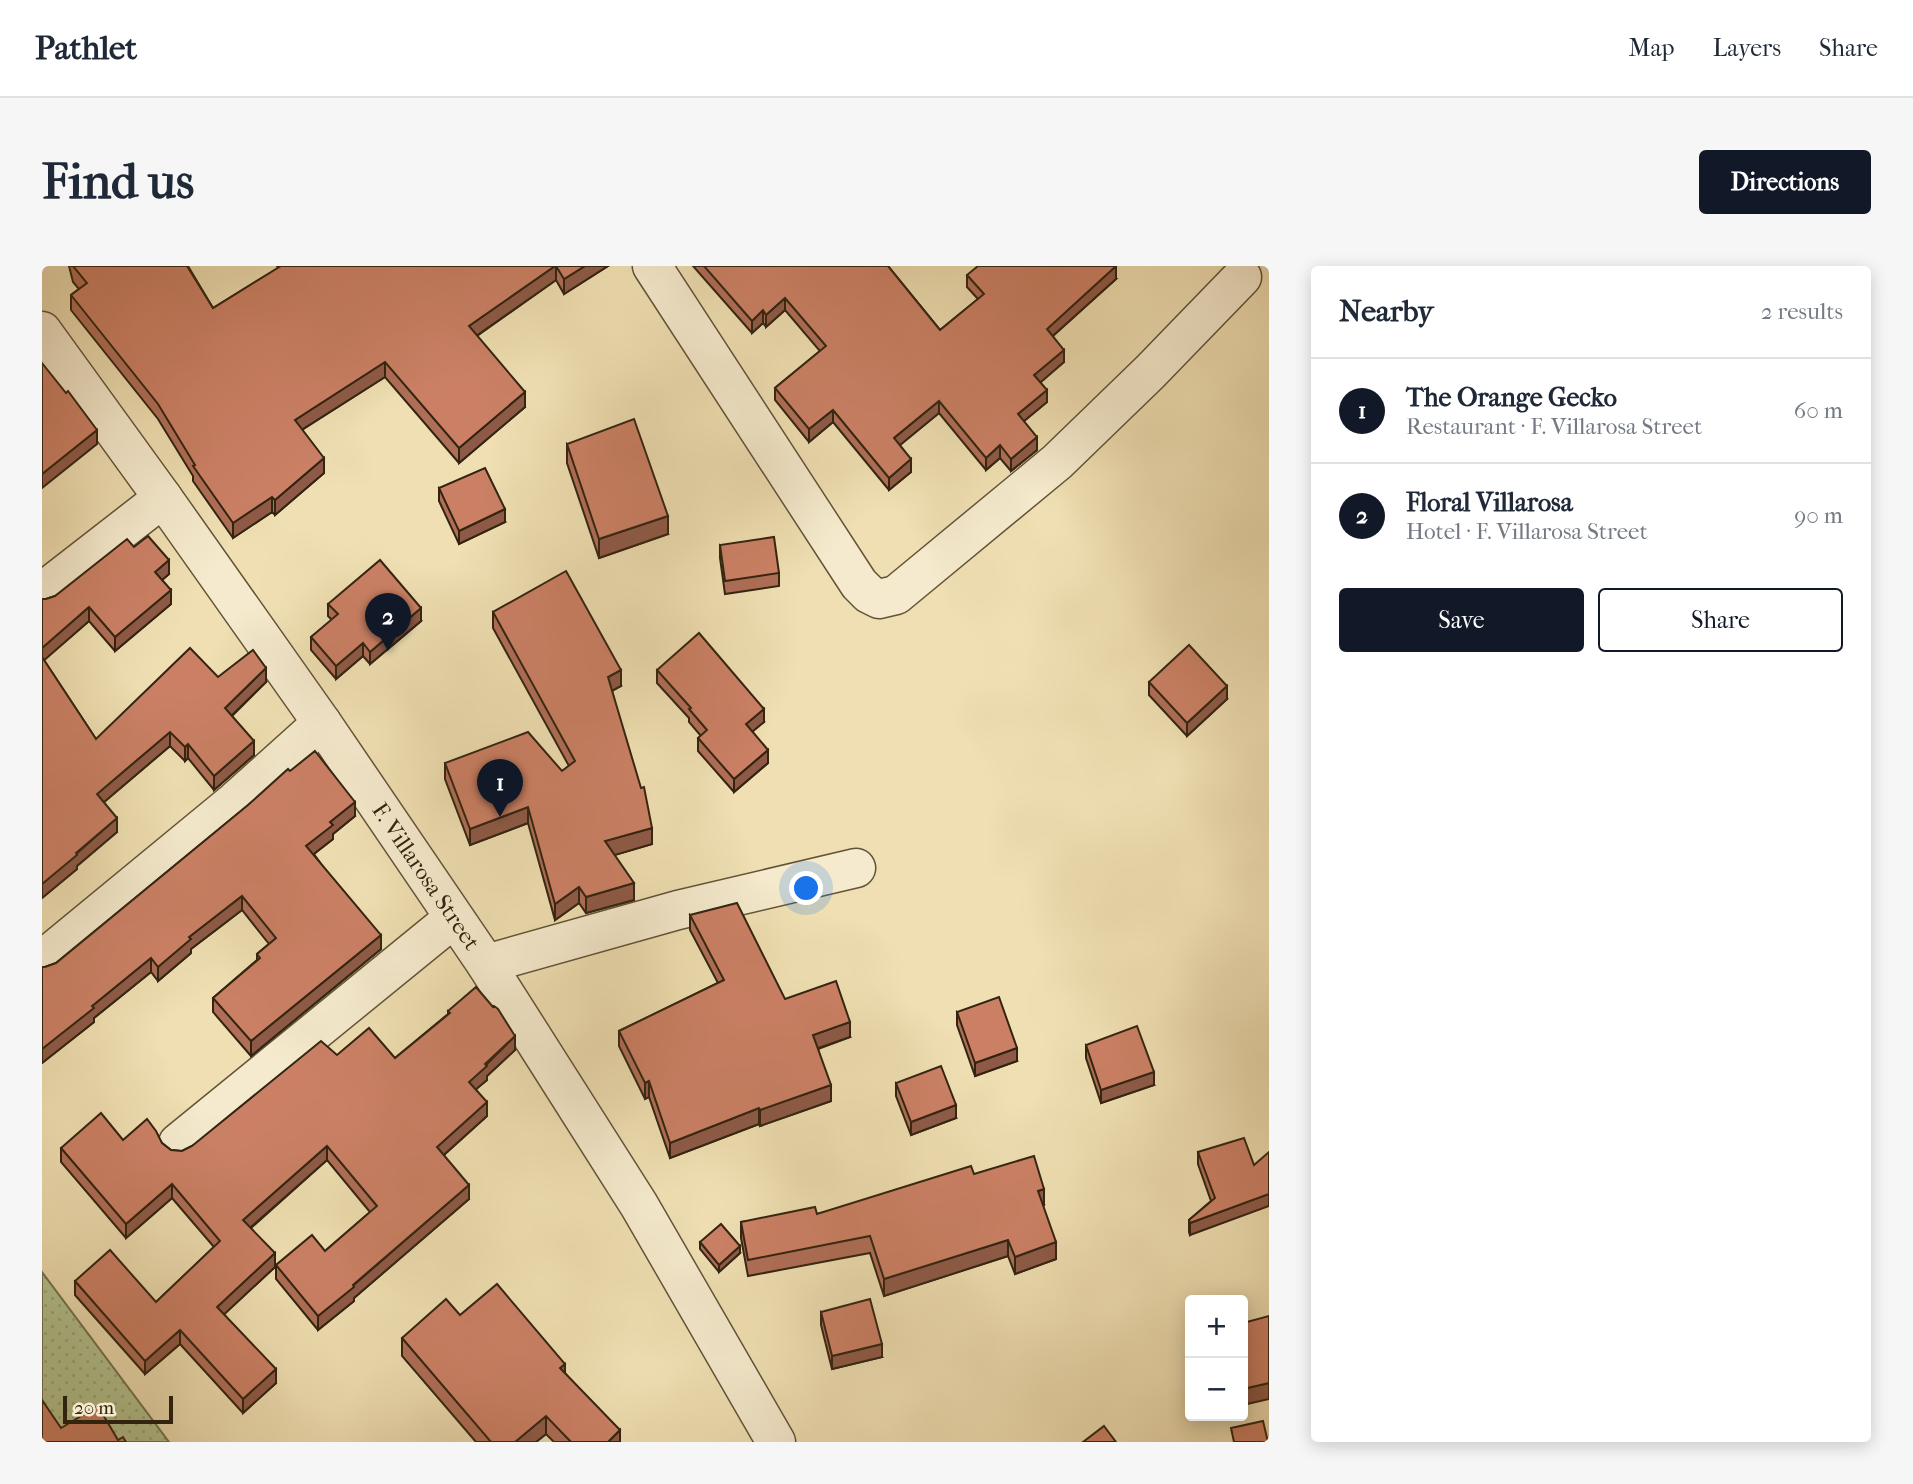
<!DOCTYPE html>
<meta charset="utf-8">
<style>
:root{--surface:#fff;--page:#f6f6f7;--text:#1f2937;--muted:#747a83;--line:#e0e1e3;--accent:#111827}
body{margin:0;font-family:"IM FELL French Canon",serif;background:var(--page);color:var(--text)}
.controls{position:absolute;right:21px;bottom:21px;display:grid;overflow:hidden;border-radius:7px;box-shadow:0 4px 18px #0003}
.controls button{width:63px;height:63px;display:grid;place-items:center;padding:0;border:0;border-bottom:2px solid var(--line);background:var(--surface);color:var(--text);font:35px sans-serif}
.scale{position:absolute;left:21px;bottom:18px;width:110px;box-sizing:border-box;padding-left:7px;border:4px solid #332410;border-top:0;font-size:19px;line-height:24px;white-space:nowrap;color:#332410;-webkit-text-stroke:5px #f5eacd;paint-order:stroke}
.you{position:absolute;left:765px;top:623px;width:24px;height:24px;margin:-18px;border:5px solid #fff;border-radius:50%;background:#1a73e8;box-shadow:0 0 0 10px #1a73e833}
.badge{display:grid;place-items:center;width:46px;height:46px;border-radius:50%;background:var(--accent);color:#fff;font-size:23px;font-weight:700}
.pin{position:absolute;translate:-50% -58px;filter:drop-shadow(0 2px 4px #0008)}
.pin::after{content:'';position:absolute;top:37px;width:24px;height:21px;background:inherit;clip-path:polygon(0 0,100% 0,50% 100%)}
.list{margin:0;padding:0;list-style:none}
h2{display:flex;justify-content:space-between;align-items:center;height:91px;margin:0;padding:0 28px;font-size:30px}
h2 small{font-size:23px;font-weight:400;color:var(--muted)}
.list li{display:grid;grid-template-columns:46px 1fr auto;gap:21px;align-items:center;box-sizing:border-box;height:105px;padding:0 28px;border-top:2px solid var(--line)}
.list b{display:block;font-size:26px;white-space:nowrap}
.list p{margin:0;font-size:23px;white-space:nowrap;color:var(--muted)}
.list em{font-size:23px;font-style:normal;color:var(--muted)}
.actions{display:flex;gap:14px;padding:21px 28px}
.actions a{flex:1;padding:16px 0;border:2px solid var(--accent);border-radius:7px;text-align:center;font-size:24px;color:var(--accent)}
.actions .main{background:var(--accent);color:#fff}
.map{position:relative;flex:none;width:1227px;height:1176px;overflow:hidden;border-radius:7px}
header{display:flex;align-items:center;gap:42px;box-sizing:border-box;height:98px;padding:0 35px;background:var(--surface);border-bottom:2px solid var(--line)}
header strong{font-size:33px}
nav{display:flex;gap:38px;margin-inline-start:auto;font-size:24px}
.intro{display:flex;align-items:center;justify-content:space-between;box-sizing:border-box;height:168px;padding:0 42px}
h1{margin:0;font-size:49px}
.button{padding:18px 32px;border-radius:7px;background:var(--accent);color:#fff;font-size:24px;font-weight:700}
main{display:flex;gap:42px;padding:0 42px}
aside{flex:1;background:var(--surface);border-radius:7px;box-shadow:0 4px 18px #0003}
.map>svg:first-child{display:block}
.grass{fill:url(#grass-dots);stroke:#737450;stroke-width:2}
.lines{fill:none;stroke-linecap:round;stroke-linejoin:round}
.street-casing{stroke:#625338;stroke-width:41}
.street{stroke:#f5eacd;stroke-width:38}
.wall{fill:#af6e57;stroke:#332410;stroke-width:2}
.shaded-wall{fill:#8e5a47;stroke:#332410;stroke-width:2}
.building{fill:#cb8065;stroke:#332410;stroke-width:2}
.labels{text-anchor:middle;stroke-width:7;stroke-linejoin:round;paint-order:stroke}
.street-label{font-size:23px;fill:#332410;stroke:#f5eacd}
</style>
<header>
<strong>Pathlet</strong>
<nav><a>Map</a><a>Layers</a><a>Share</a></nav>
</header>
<div class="intro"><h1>Find us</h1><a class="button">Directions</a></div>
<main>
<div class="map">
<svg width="1227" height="1176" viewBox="0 0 1227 1176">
<defs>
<pattern id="grass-dots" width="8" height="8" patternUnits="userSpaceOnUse" patternTransform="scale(1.75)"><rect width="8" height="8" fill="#b3c390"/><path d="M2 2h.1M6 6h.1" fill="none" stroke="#9aa77b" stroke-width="1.8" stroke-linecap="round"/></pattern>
</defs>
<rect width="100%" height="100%" fill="#efdfb2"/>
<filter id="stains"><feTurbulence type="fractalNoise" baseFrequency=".00286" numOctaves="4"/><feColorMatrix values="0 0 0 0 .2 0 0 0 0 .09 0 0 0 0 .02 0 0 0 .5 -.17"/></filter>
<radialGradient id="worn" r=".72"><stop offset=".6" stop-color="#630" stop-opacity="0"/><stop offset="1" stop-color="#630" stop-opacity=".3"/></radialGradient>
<polygon class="grass" points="0,1006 127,1176 0,1176"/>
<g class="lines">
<g class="street-casing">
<g id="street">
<polyline points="610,0 817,318 827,328 837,333 854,329 1015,196 1108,106 1200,11"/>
<path id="s1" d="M0,65L121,232L280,457L444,698L597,939L734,1176"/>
<polyline points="0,326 121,232"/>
<polyline points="0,694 192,536 280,457"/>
<polyline points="444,698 636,644 814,602"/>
<polyline points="136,877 412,652"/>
</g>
</g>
<use href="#street" class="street"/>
</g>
<g class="wall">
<polygon points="27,0 146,0 171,42 236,2 235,0 566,0 522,28 514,14 435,70 483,141 417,197 343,111 260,164 282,207 233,249 230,246 191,272 151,215 151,210 116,153 29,44 29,29 37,23 31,16"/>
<polygon points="651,0 846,0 898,64 936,33 925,21 925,9 1074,13 1011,70 1022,96 998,116 1005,136 982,155 995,184 969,205 958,192 944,204 897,147 858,179 869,206 847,224 791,156 767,176 733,134 733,122 778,85 743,44 724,61 721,57 710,67"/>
<polygon points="525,178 626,268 557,292 525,197"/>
<polygon points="397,222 463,256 417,278 397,235"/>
<polygon points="678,279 737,307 737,320 683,328 678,292"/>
<polygon points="92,281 127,308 120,314 129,338 73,385 47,355 2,394 54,473 176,411 224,416 190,450 212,489 172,524 146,492 143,495 128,480 62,536 75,566 35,600 35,603 0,632 0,333 4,333 13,330"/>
<polygon points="286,338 379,355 328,398 321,390 294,413 269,384 269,371 290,354 286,350"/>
<polygon points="451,346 579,420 570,425 610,578 572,589 592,634 544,647 537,637 513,654 486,557 428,579 403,513 403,497 520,505 527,500 451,362"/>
<polygon points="615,404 722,456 710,465 726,497 692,526 656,485 656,472 659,470 647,456 647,452 615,417"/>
<polygon points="1107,416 1185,433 1145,470 1107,429"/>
<polygon points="248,505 313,550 291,568 291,573 272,588 339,683 209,790 171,746 171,732 215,694 215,688 227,678 200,644 149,683 149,687 116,715 109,706 52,752 52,756 0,797 0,701 3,701 14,697"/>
<polygon points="648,649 743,733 808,771 776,783 789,835 718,860 717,858 628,892 607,831 603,833 577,780 577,765 676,717 648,664"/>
<polygon points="406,745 473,784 445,810 445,814 434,823 445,850 402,889 427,933 312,1032 312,1035 276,1064 234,1013 234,999 283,985 328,946 285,894 209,962 233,1001 182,1048 234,1117 201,1147 138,1078 103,1108 33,1029 33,1015 114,1036 172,981 130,932 84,972 19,896 19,882 81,874 120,877 129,884 140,885 150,880 295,789 353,792 406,748"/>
<polygon points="915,746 975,795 933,810 915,759"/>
<polygon points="1044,779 1112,819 1059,837 1044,792"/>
<polygon points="854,817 914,852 869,869 854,830"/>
<polygon points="1156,886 1212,899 1148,969 1147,966 1147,954 1169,935 1156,898"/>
<polygon points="932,908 1002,939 1001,940 1014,993 973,1008 966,990 842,1030 828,987 706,1010 699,972 699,956 775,948"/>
<polygon points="658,976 698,987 677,1006 658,983"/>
<polygon points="779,1046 840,1091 790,1103 779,1059"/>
<polygon points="418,1049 523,1107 578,1176 512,1176 504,1168 494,1176 434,1176 360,1090 360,1072"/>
</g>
<g class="shaded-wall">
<polygon points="513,0 514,0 514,14 427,75 427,60"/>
<polygon points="543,0 566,0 522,28 522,13"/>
<polygon points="1074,0 1074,13 1005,75 1005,63"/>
<polygon points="743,32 743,44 724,61 724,49"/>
<polygon points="721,44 721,57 710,67 710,55"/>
<polygon points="1022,84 1022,96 992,122 992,109"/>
<polygon points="343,96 343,111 253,168 253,154"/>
<polygon points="1005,124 1005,136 976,160 976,148"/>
<polygon points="483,126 483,141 417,197 417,182"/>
<polygon points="897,135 897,147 852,184 852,172"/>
<polygon points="791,144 791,156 767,176 767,163"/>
<polygon points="55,164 55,178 0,222 0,208"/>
<polygon points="995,171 995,184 969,205 969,193"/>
<polygon points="958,179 958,192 944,204 944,192"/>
<polygon points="282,192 282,207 233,249 233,234"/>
<polygon points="869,193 869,206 847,224 847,212"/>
<polygon points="230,231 230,246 191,272 191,257"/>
<polygon points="463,243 463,256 417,278 417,265"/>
<polygon points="626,250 626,268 557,292 557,273"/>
<polygon points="127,294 127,308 113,320 113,306"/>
<polygon points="129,324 129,338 73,385 73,371"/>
<polygon points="47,341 47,355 0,396 0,382"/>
<polygon points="379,342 379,355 328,398 328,386"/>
<polygon points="321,377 321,390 294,413 294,400"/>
<polygon points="224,402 224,416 183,456 183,442"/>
<polygon points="579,404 579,420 566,427 566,411"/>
<polygon points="1185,420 1185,433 1145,470 1145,457"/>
<polygon points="722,443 722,456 704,471 704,458"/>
<polygon points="128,466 128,480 55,542 55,528"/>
<polygon points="212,475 212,489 172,524 172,510"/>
<polygon points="146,478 146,492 143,495 143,481"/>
<polygon points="726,484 726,497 692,526 692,513"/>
<polygon points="313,536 313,550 291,568 291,573 264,594 264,580 288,556"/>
<polygon points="486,541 486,557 428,579 428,563"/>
<polygon points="75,552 75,566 35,600 35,603 0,632 0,618"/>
<polygon points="610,562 610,578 563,592 563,575"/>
<polygon points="592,617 592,634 544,647 544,631"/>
<polygon points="537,621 537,637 513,654 513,638"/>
<polygon points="200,630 200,644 149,683 149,687 116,715 116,701 147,671"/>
<polygon points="339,669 339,683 209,790 209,775"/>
<polygon points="109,692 109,706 52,752 52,756 0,797 0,783 50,740"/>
<polygon points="808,756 808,771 771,784 771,769"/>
<polygon points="473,770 473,784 445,810 445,814 427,829 427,816"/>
<polygon points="975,782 975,795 933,810 933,797"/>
<polygon points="1112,806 1112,819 1059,837 1059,824"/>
<polygon points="607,815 607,831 603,833 603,817"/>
<polygon points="789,819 789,835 718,860 718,844"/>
<polygon points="445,836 445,850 395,895 395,881"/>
<polygon points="914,839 914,852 869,869 869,856"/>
<polygon points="717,842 717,858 628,892 628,877"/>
<polygon points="285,880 285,894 201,968 201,954"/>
<polygon points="130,918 130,932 84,972 84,958"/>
<polygon points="427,919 427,933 312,1032 312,1035 276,1064 276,1050"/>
<polygon points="1002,923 1002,939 996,941 996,925"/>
<polygon points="1227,928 1227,940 1148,969 1148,957"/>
<polygon points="966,974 966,990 842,1030 842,1013"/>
<polygon points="1014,976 1014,993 973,1008 973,991"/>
<polygon points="698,980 698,987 677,1006 677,999"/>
<polygon points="233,987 233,1001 175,1055 175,1041"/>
<polygon points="138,1064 138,1078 103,1108 103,1095"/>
<polygon points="840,1078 840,1091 790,1103 790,1090"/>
<polygon points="523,1098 523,1116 518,1102"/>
<polygon points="234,1103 234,1117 201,1147 201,1133"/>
<polygon points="1227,1117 1227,1133 1201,1139 1201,1123"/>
<polygon points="504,1150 504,1168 494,1176 473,1176"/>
<polygon points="578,1164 578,1176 566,1176"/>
</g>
<g class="building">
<polygon points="31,0 145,0 171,42 239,0 513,0 427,60 483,126 417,182 343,96 253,154 282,192 233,234 230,231 191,257 151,200 153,199 116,138 29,29 45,17"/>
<polygon points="514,0 543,0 522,13"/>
<polygon points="662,0 846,0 898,64 942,28 925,9 936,0 1074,0 1005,63 1022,84 992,109 1005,124 976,148 995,171 969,193 958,179 944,192 897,135 852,172 869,193 847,212 791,144 767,163 733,122 784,80 743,32 724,49 721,44 710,55"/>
<polygon points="0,97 24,127 26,125 55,164 0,208"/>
<polygon points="592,153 626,250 557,273 525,178"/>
<polygon points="443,202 463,243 417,265 397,222"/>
<polygon points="106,270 127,294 113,306 129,324 73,371 47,341 0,382 0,333 4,333 13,330 85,273 92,281"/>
<polygon points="732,271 737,307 683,315 678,279"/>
<polygon points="338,294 379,342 328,386 321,377 294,400 269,371 296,348 286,338"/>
<polygon points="524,305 579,404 566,411 599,522 602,521 610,562 563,575 592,617 544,631 537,621 513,638 486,541 428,563 403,497 486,466 520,505 533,495 451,346"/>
<polygon points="657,367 722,443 704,458 726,484 692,513 656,472 665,464 647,443 649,442 615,404"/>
<polygon points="1147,379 1185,420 1145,457 1107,416"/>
<polygon points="148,382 176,411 211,384 224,402 183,442 212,475 172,510 146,478 143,481 128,466 55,528 75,552 34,587 35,589 0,618 0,391 54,473"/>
<polygon points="273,485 313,536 288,556 291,559 264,580 339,669 209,775 171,732 218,692 215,688 234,672 200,630 147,671 149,673 116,701 109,692 50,740 52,742 0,783 0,701 3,701 14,697 206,539 246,503 248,505"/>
<polygon points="695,637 743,733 794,715 808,756 771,769 789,819 718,844 717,842 628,877 607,815 603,817 577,765 682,714 648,649"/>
<polygon points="434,721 451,741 452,740 456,743 473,770 443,798 445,800 427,816 445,836 395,881 427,919 311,1019 312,1021 276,1050 234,999 270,969 283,985 335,940 285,880 201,954 233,987 175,1041 234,1103 201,1133 138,1064 103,1095 33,1015 68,984 114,1036 178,975 130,918 84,958 19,882 59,847 81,874 105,853 114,865 120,877 129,884 140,885 150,880 279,775 295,789 327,762 353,792 408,747 406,745"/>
<polygon points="957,731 975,782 933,797 915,746"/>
<polygon points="1095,760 1112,806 1059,824 1044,779"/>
<polygon points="899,800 914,839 869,856 854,817"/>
<polygon points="1202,872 1212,899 1227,886 1227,928 1148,957 1147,954 1173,932 1156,886"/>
<polygon points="992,890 1002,923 996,925 1014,976 973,991 966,974 842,1013 828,970 706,994 699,956 773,941 775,948 929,900 932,908"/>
<polygon points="679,958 698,980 677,999 658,976"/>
<polygon points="455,1018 523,1098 518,1102 578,1164 566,1176 529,1176 504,1150 473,1176 449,1176 360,1072 404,1033 418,1049"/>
<polygon points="828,1033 840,1078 790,1090 779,1046"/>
<polygon points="1227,1050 1227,1117 1201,1123 1201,1057"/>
<polygon points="0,1134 19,1162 56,1140 76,1174 81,1171 84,1176 0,1176"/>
<polygon points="1221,1155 1226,1176 1192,1176 1189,1162"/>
<polygon points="1062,1160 1074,1176 1041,1176"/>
</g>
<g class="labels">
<g class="street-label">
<text dy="8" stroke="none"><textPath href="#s1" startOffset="667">F. Villarosa Street</textPath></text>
</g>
</g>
<rect width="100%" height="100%" filter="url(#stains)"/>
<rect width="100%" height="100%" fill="url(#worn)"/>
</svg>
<div class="controls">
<button>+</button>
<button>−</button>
</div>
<div class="scale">20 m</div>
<div class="you"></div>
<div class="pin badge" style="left:458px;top:551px">1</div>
<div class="pin badge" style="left:346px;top:385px">2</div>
</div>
<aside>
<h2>Nearby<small>2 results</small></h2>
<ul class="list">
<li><span class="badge">1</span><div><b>The Orange Gecko</b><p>Restaurant · F. Villarosa Street</p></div><em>60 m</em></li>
<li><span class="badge">2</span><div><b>Floral Villarosa</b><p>Hotel · F. Villarosa Street</p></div><em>90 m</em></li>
</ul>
<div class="actions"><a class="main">Save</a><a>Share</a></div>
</aside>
</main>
